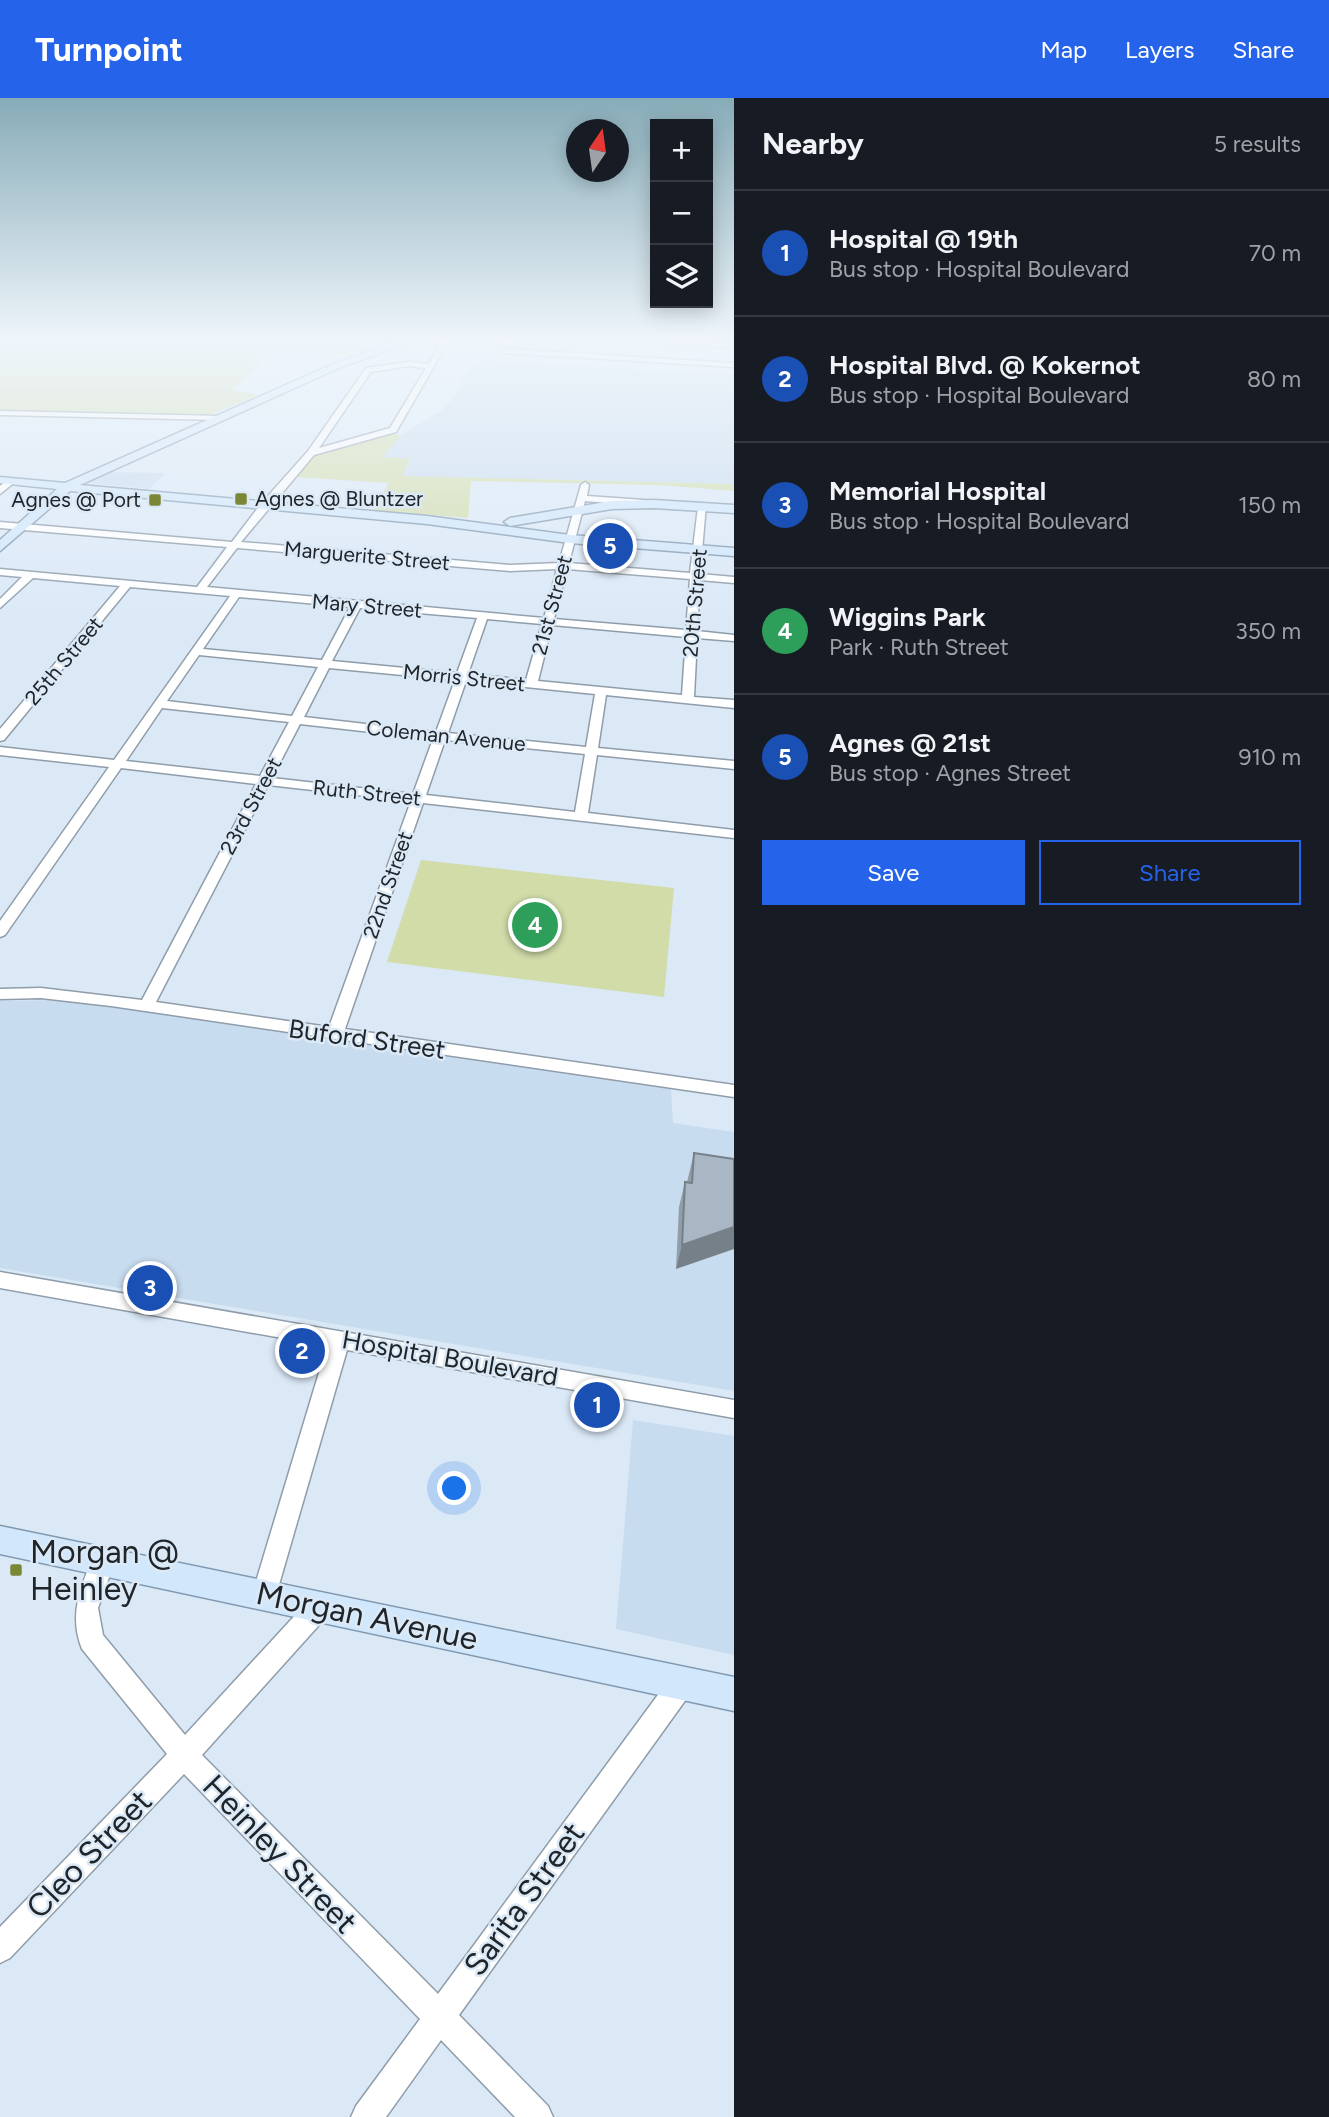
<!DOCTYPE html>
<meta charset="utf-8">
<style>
:root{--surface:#171b24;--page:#20242c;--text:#f1f3f6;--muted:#9ea1a6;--line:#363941;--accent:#2563eb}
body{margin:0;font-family:Figtree,sans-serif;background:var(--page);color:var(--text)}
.controls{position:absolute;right:21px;top:21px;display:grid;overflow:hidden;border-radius:0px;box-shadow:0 4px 18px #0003}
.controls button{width:63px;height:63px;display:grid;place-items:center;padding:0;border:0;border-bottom:2px solid var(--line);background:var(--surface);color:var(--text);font:35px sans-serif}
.compass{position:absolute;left:566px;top:21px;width:63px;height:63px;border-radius:50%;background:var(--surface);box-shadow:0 4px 18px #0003;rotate:13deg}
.you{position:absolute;left:455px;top:1391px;width:24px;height:24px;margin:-18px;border:5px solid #fff;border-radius:50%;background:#1a73e8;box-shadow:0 0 0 10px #1a73e833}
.badge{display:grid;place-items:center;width:46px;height:46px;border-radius:50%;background:var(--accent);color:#fff;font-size:23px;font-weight:700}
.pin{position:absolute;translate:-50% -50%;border:4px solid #fff;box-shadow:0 2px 7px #0006}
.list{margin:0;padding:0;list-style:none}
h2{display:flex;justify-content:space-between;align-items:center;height:91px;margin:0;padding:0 28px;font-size:30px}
h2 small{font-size:23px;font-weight:400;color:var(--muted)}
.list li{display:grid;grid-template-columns:46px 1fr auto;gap:21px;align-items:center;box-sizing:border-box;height:126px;padding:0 28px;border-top:2px solid var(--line)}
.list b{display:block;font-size:26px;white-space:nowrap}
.list p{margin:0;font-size:23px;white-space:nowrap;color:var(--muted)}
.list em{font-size:23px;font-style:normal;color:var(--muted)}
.actions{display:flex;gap:14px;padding:21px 28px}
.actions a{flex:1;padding:16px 0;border:2px solid var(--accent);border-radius:0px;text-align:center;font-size:24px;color:var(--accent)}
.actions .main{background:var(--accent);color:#fff}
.icon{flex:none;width:38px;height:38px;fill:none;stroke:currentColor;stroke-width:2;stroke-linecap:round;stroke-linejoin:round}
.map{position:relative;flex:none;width:734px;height:2019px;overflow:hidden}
header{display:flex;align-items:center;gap:42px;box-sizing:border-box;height:98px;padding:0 35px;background:var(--accent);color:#fff}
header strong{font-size:33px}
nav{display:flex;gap:38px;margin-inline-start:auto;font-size:24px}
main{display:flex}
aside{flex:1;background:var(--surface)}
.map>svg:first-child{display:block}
.built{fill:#c8dcef}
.green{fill:#d1dca9}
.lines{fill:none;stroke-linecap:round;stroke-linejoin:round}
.minor-casing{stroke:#8f9ca9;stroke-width:3}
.major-casing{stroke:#8099b0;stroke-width:3}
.minor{fill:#fff;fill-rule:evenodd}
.major{fill:#d1e7fb;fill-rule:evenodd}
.wall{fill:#919da9}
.shaded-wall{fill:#768089}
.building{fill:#a9b7c4;stroke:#768089;stroke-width:2}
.poi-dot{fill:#7a8735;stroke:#dbe9f7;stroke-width:2.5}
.labels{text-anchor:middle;stroke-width:5;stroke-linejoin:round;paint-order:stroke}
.far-poi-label{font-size:21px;fill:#20252a;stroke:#dbe9f7;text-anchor:start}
.far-street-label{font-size:21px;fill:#20252a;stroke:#dbe9f7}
.street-label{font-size:26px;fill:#20252a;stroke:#dbe9f7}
.near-poi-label{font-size:32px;fill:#20252a;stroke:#dbe9f7;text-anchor:start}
.near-street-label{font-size:32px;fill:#20252a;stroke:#dbe9f7}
</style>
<header>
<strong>Turnpoint</strong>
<nav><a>Map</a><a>Layers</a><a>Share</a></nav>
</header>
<main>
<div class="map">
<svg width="734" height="2019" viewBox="0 0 734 2019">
<rect width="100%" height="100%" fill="#dbe9f7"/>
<g class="built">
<polygon points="481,262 734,277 734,386 402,378 410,362 383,360 385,354 401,337 442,312 454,299 464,278"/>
<polygon points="108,374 165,375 149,391 88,385"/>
<polygon points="65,902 671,991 673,1025 734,1034 734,1293 0,1170 0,903"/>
<polygon points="633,1322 734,1338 734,1557 616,1531"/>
</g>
<g class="green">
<polygon points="0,244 362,244 358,250 369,251 350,257 272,251 233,292 258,297 209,317 0,312"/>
<polygon points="388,336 401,337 383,359 410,361 402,378 734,386 734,393 659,387 471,383 468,420 373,412 389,385 294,379 314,357"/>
<polygon points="421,762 674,790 664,899 387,864"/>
</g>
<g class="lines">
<g class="minor-casing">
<g id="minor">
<path d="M441,244H448L396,334L314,357L241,444L510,467L559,465L581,387L585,384L589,387L587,398L644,402L649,405L644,408L585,403L569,465L690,475L698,409L706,407L700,476L734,479V485L700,482L697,533L734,537V543L697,540L694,599L734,602V610L606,597L598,650L734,663V671L597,657L588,715L734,732V740L423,705L345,931L734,987V999L111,908L41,900L0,901V891L41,890L142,902L256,686L121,670L5,837L0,839V823L109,669L0,657V649L114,662L230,498L130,489L4,642L0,643V631L120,488L33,480L0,510V501L22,479L0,477V471L197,489L227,449L0,430V424L232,444L260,407L308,353L366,270L409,264L429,266ZM409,268L426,270L390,330L319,350L371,274ZM237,450L510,473L557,471L544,520L207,489ZM567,471L690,481L686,532L554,521ZM239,499L350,509L322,562L203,551ZM360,510L477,520L457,575L332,563ZM487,521L542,526L526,582L468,576ZM552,527L686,539L682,597L538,583ZM199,557L318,569L292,618L167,603ZM329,570L455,582L436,634L304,619ZM466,583L595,596L586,649L448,635ZM162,610L289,624L260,678L126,663ZM300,626L433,641L413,696L272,680ZM445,642L585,656L575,714L426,697ZM268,687L411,703L329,929L156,904Z"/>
<polygon points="665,244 734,246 734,250 668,246"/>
<polygon points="506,251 734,265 734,269 503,255"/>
<polygon points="0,313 221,318 225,320 221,322 0,317"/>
<polygon points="9,381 16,383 0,396 0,388"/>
<polygon points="0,1174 734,1302 734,1320 347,1252 276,1497 273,1505 264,1509 255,1505 252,1497 327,1248 0,1190"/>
<path d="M103,1452L111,1455L115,1463L98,1510L103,1537L185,1637L311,1500L320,1496L329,1500L332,1508L329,1516L202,1657L438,1896L674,1575L683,1571L692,1575L696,1584L692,1593L459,1917L548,2008L553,2019H515L441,1942L386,2019H351L356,2008L420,1921L184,1676L10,1860L0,1865V1829L167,1656L82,1551C68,1517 81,1487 95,1455Z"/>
</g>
</g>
<g class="major-casing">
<g id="major">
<polygon points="396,244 410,244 339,270 80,387 427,418 570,437 734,450 734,458 570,445 427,426 70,393 0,453 0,442 57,391 0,385 0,379 65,385 333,266"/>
<polygon points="654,402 734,407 734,415 654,410 612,411 510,428 504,424 510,420 612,403"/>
<polygon points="0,1428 734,1579 734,1613 0,1456"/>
</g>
</g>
<use href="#minor" class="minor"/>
<use href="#major" class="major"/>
</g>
<polygon class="wall" points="694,1055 734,1061 676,1171 679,1109 685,1084 687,1084"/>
<polygon class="shaded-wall" points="734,1129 734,1151 676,1171 682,1147"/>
<polygon class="building" points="694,1055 734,1061 734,1129 682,1147 685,1084 692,1085"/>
<linearGradient id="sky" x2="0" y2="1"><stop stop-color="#87acb8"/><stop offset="0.46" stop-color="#eff5fb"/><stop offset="1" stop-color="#eff5fb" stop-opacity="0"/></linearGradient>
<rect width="734" height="527" fill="url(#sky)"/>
<g class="poi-dot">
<rect x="234" y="394" width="14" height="14" rx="3.5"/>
<rect x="148" y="395" width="14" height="14" rx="3.5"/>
<rect x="9" y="1465" width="14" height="14" rx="3.5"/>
</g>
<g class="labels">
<g class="far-poi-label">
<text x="255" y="408">Agnes @ Bluntzer</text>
<text x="141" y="409" text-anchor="end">Agnes @ Port</text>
</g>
<g class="far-street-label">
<text transform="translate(367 458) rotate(5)" y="7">Marguerite Street</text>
<text transform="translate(695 505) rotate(-85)" y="7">20th Street</text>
<text transform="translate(552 507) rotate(-75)" y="7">21st Street</text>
<text transform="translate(367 508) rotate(5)" y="7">Mary Street</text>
<text transform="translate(64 563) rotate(-50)" y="7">25th Street</text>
<text transform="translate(464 580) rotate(6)" y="7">Morris Street</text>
<text transform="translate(446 638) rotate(6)" y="7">Coleman Avenue</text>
<text transform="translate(367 695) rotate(6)" y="7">Ruth Street</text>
<text transform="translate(251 708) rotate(-62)" y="7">23rd Street</text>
<text transform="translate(388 787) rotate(-71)" y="7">22nd Street</text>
</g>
<g class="street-label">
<text transform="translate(367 941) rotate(8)" y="9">Buford Street</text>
<text transform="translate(450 1260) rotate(10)" y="9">Hospital Boulevard</text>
</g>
<g class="near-poi-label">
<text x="30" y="1465">Morgan @<tspan x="30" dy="37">Heinley</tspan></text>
</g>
<g class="near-street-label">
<text transform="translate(367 1518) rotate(12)" y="11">Morgan Avenue</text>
<text transform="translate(89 1756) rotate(-46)" y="11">Cleo Street</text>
<text transform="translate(280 1756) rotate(46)" y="11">Heinley Street</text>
<text transform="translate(524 1801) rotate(-54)" y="11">Sarita Street</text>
</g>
</g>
</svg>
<div class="controls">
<button>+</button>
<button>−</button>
<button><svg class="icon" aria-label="layers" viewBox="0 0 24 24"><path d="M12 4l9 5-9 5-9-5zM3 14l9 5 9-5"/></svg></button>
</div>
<svg class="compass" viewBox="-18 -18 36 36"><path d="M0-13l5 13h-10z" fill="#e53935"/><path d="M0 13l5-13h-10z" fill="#9ea1a6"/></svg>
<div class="you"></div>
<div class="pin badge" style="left:597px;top:1307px;background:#1a4fb4">1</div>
<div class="pin badge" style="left:302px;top:1253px;background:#1a4fb4">2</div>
<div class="pin badge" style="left:150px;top:1190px;background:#1a4fb4">3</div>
<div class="pin badge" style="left:535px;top:827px;background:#2e9e5b">4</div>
<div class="pin badge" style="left:610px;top:448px;background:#1a4fb4">5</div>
</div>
<aside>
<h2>Nearby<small>5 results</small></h2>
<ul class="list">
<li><span class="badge" style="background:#1a4fb4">1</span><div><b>Hospital @ 19th</b><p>Bus stop · Hospital Boulevard</p></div><em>70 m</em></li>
<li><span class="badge" style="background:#1a4fb4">2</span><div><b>Hospital Blvd. @ Kokernot</b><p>Bus stop · Hospital Boulevard</p></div><em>80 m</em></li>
<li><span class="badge" style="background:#1a4fb4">3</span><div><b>Memorial Hospital</b><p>Bus stop · Hospital Boulevard</p></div><em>150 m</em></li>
<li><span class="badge" style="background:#2e9e5b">4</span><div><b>Wiggins Park</b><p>Park · Ruth Street</p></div><em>350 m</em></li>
<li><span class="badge" style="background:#1a4fb4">5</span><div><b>Agnes @ 21st</b><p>Bus stop · Agnes Street</p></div><em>910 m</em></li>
</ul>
<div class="actions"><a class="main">Save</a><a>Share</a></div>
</aside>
</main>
